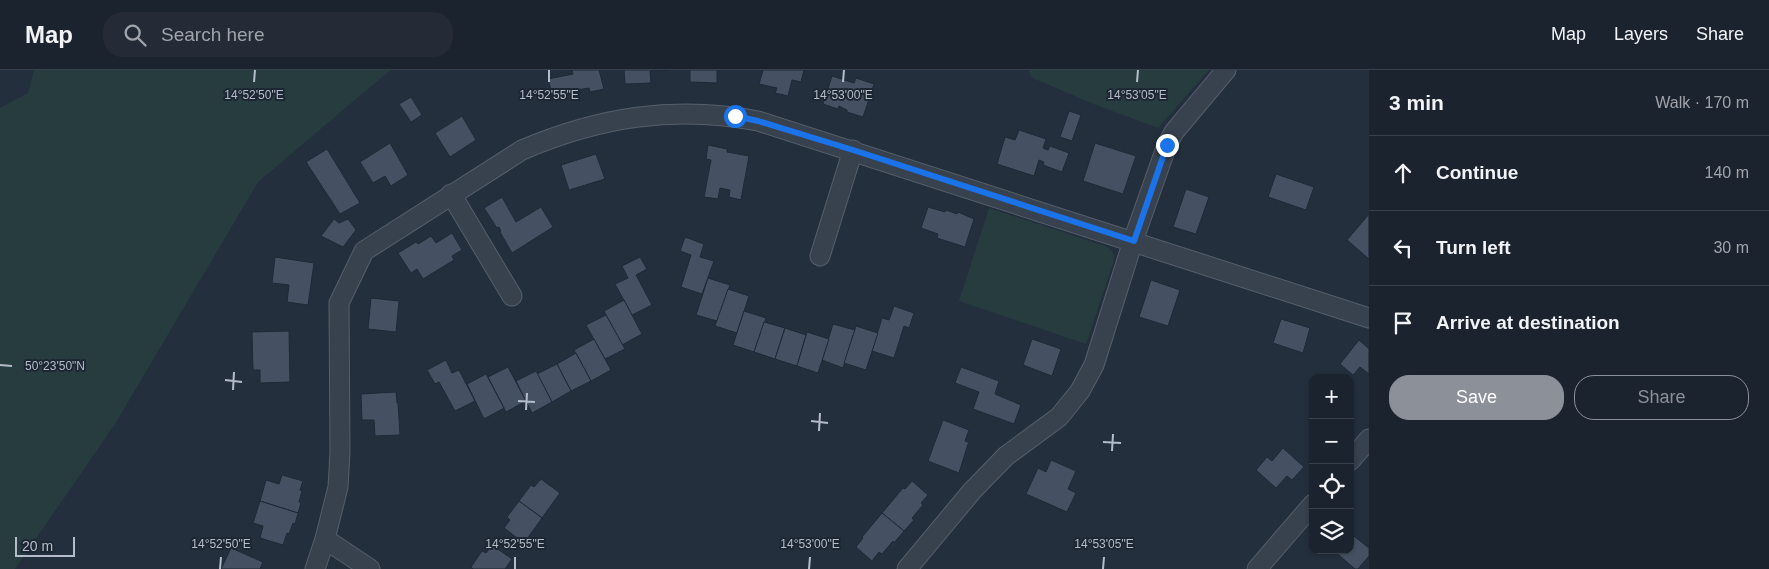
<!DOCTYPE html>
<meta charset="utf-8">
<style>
:root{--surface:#1b232e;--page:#242b36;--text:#f1f3f6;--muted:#a0a4aa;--line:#39404a;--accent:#8c9099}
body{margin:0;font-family:Arial,sans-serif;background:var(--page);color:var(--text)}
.controls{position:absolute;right:15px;bottom:15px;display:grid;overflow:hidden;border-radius:10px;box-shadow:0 1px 4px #0004}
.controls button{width:45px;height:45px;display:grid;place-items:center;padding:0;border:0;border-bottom:1px solid var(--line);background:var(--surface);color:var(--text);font:25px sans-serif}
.scale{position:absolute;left:15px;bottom:12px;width:60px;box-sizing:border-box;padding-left:5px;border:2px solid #b4bcc9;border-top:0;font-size:14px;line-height:18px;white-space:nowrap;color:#b4bcc9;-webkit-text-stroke:4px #1d2633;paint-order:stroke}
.stop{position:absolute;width:15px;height:15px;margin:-11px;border:4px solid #1a73e8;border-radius:50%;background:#fff}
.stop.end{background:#1a73e8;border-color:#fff;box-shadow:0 1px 5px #0008}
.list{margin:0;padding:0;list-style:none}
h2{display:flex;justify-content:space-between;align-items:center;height:65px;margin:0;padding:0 20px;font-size:21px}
h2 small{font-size:16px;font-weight:400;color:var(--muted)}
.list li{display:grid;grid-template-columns:32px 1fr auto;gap:15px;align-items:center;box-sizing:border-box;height:75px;padding:0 20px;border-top:1px solid var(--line)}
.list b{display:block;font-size:19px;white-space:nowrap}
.list em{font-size:16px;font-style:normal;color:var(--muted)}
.actions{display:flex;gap:10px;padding:15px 20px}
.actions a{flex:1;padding:11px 0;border:1px solid var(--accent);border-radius:20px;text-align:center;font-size:18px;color:var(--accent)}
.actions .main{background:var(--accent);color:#fff}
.icon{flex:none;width:28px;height:28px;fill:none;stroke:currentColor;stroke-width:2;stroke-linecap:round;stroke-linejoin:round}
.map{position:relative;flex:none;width:1369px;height:499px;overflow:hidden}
header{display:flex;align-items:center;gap:30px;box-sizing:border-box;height:70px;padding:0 25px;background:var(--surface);border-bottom:1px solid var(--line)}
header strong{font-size:24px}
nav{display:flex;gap:28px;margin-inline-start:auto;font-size:18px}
.search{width:350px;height:45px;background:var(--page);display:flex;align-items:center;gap:12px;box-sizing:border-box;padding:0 18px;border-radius:20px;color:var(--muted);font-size:19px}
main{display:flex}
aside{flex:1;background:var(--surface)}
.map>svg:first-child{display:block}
.green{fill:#263c3f}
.building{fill:#455162;stroke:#1f2835}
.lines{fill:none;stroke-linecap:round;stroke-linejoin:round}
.street-casing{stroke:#565f6c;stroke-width:21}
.street{stroke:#38414e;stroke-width:19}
.route{stroke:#1a73e8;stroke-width:6}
.ticks{fill:none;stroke:#b4bcc9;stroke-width:2}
.ticks-label{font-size:12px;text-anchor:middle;fill:#b4bcc9;stroke:#1d2633;stroke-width:4;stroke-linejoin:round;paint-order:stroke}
</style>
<header>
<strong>Map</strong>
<div class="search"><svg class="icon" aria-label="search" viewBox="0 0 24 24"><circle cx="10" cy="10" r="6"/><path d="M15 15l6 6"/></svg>Search here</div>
<nav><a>Map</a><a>Layers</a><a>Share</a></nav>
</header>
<main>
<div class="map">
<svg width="1369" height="499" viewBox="0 0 1369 499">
<rect width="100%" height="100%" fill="#242f3e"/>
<g class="green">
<polygon points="34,0 392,0 388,2 258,112 115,354 15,499 0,499 0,38 28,23"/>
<polygon points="1029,0 1209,0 1158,58 1096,35 1035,9 1030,5"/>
<path d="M989,138L1105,176C1112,179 1114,182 1114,190L1086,274L959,231Z"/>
</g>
<g class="building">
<polygon points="572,0 599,0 604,19 590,22 589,18 577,20 578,23 556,28 557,31 554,31 548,9 573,4"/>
<polygon points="624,0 668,0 650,1 651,13 625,14"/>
<polygon points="690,0 717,0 717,13 690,12"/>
<polygon points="763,0 804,0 801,12 792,10 788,26 775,23 777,18 759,14"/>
<polygon points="832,6 854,13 856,8 874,14 863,47 847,42 847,40 839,36 838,39 823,34"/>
<polygon points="411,27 422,45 411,52 399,34"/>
<polygon points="1069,41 1081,45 1072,71 1060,67"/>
<polygon points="462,46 476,70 450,87 435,63"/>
<polygon points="1019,60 1046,69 1043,78 1048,80 1050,76 1069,83 1062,102 1043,95 1044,92 1039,90 1034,106 997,94 1005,67 1015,70"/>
<polygon points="390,73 408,105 391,116 385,106 373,113 360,92"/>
<polygon points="1095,73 1136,86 1123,124 1083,111"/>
<polygon points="708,75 727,79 727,82 749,86 741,130 729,127 730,120 720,118 718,129 704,127 711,90 706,89"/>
<polygon points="327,79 360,133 340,144 306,92"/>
<polygon points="596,84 605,109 569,120 561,95"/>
<polygon points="1276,104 1314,117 1306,140 1268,127"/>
<polygon points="1186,119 1209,127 1196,164 1173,157"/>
<polygon points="502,127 516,152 541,137 553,157 512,183 500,162 501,161 499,157 497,158 484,138"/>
<polygon points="928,137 945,142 946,140 957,144 958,142 974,149 965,177 937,168 938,164 921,158"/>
<polygon points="1369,144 1369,189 1347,170"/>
<polygon points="334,149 339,153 348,149 356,160 343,177 321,166"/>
<polygon points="452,163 462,180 452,186 454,190 423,209 417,199 411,203 398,183 416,172 418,174 431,166 436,173"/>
<polygon points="685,167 704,174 700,187 714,191 702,224 681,217 691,185 680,181"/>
<polygon points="275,187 314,193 308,235 287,232 289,215 272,213"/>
<polygon points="640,187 647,199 636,205 652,235 632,245 615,214 628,208 622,196"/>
<polygon points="708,208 730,215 717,251 696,245"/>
<polygon points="1151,210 1180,220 1168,256 1139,247"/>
<polygon points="728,219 749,226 737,263 715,256"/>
<polygon points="371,228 399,231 396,262 368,259"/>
<polygon points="624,230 642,264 622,275 604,241"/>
<polygon points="894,236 914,243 909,258 904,256 894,288 872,281 882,248 889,250"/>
<polygon points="744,241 766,248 754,282 733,275"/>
<polygon points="606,245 625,279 605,289 586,255"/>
<polygon points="1281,249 1310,258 1303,283 1273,273"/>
<polygon points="764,252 785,258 775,289 754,282"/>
<polygon points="833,254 855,260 843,298 822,290"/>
<polygon points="856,256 878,263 866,300 844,293"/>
<polygon points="785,258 806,265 797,296 775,289"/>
<polygon points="289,261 290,312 260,313 260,300 253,300 252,262"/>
<polygon points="807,262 829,269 818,303 797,296"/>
<polygon points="594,269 611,300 591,311 574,280"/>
<polygon points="1032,269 1061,279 1052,306 1023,295"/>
<polygon points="1359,270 1369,279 1369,304 1360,297 1353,305 1340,294"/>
<polygon points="576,283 591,311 571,321 557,294"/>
<polygon points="446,290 452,303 459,300 475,331 455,341 439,312 435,314 427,300"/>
<polygon points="557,294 571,321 552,332 537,304"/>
<polygon points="508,297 526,331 506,342 488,307"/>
<polygon points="961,297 999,311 995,324 1021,335 1014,354 973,339 979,322 955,313"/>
<polygon points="536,301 552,332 532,343 516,311"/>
<polygon points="486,304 504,338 484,349 467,314"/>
<polygon points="396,322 397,333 398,333 400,365 375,366 374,350 362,350 361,324"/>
<polygon points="943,350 969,360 965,371 970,373 970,374 968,374 959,403 928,391"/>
<polygon points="1283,378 1304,397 1292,410 1287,406 1276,418 1256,400 1267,387 1272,391"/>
<polygon points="1051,390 1076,401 1068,419 1076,423 1067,442 1026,424 1038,398 1046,402"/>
<polygon points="282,405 303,411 300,420 302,421 299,432 301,433 298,443 260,431 266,410 279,414"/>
<polygon points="541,409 560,423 542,448 519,431 531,415 534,417"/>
<polygon points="912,411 928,425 921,433 923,435 912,448 914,450 904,461 882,443 903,418 905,419"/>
<polygon points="260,431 298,443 295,454 293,453 289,464 287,463 283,475 260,468 263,456 253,453"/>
<polygon points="519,431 542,448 524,473 504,458 510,450 507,447"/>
<polygon points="882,443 904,461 894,473 893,471 882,484 879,482 872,491 856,477 863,468 862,467"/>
<polygon points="1350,463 1369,478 1369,486 1358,499 1355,499 1333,480 1350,480"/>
<polygon points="492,475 512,489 505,499 473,499 471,497 482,481 486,483"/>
<polygon points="231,478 263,492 260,499 221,499"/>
</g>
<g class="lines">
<g class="street-casing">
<g id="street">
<polyline points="451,124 512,226"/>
<polyline points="820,186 853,80"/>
<polyline points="1350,391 1369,369"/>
<polyline points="325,469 370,499"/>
<path d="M315,499L325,469L338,417L340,382L339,233L364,181L522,80C599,47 675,35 758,51L1369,248"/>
<polyline points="907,499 972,421 1006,386 1059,347 1080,321 1094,295 1133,171 1167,75 1174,62 1226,0"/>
<polyline points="1257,499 1313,434"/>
</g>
</g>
<use href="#street" class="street"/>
</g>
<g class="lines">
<polyline class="route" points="735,46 758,51 853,80 1134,171 1167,75"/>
</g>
<path class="ticks" d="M254,12L255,0M549,12V0M843,12L844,0M1137,12L1138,0M0,295L12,296M225,310L242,312M233,320L234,302M518,331L535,332M526,340L527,323M811,351L828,353M819,361L820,343M1103,372L1121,373M1112,381L1113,364M220,499L221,487M515,499V487M809,499L810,487M1103,499L1104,487"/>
<g class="ticks-label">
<text x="254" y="29">14°52'50"E</text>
<text x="549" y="29">14°52'55"E</text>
<text x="843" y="29">14°53'00"E</text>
<text x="1137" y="29">14°53'05"E</text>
<text x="55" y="300">50°23'50"N</text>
<text x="221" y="478">14°52'50"E</text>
<text x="515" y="478">14°52'55"E</text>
<text x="810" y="478">14°53'00"E</text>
<text x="1104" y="478">14°53'05"E</text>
</g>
</svg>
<div class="controls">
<button>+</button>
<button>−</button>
<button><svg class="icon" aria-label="locate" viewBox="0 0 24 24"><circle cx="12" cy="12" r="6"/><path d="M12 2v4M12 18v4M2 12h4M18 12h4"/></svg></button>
<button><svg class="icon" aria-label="layers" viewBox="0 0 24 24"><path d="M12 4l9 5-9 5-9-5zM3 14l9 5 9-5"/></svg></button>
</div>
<div class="scale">20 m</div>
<div class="stop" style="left:735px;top:46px"></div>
<div class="stop end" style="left:1167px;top:75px"></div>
</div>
<aside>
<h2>3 min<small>Walk · 170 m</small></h2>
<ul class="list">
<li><svg class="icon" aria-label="ahead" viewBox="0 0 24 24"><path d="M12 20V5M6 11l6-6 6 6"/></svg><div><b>Continue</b></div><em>140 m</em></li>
<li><svg class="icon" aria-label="left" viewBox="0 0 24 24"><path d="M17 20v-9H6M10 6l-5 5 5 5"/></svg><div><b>Turn left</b></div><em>30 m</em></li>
<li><svg class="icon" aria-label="arrive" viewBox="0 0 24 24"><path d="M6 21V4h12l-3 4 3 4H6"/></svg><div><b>Arrive at destination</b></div></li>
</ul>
<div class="actions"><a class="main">Save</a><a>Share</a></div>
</aside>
</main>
